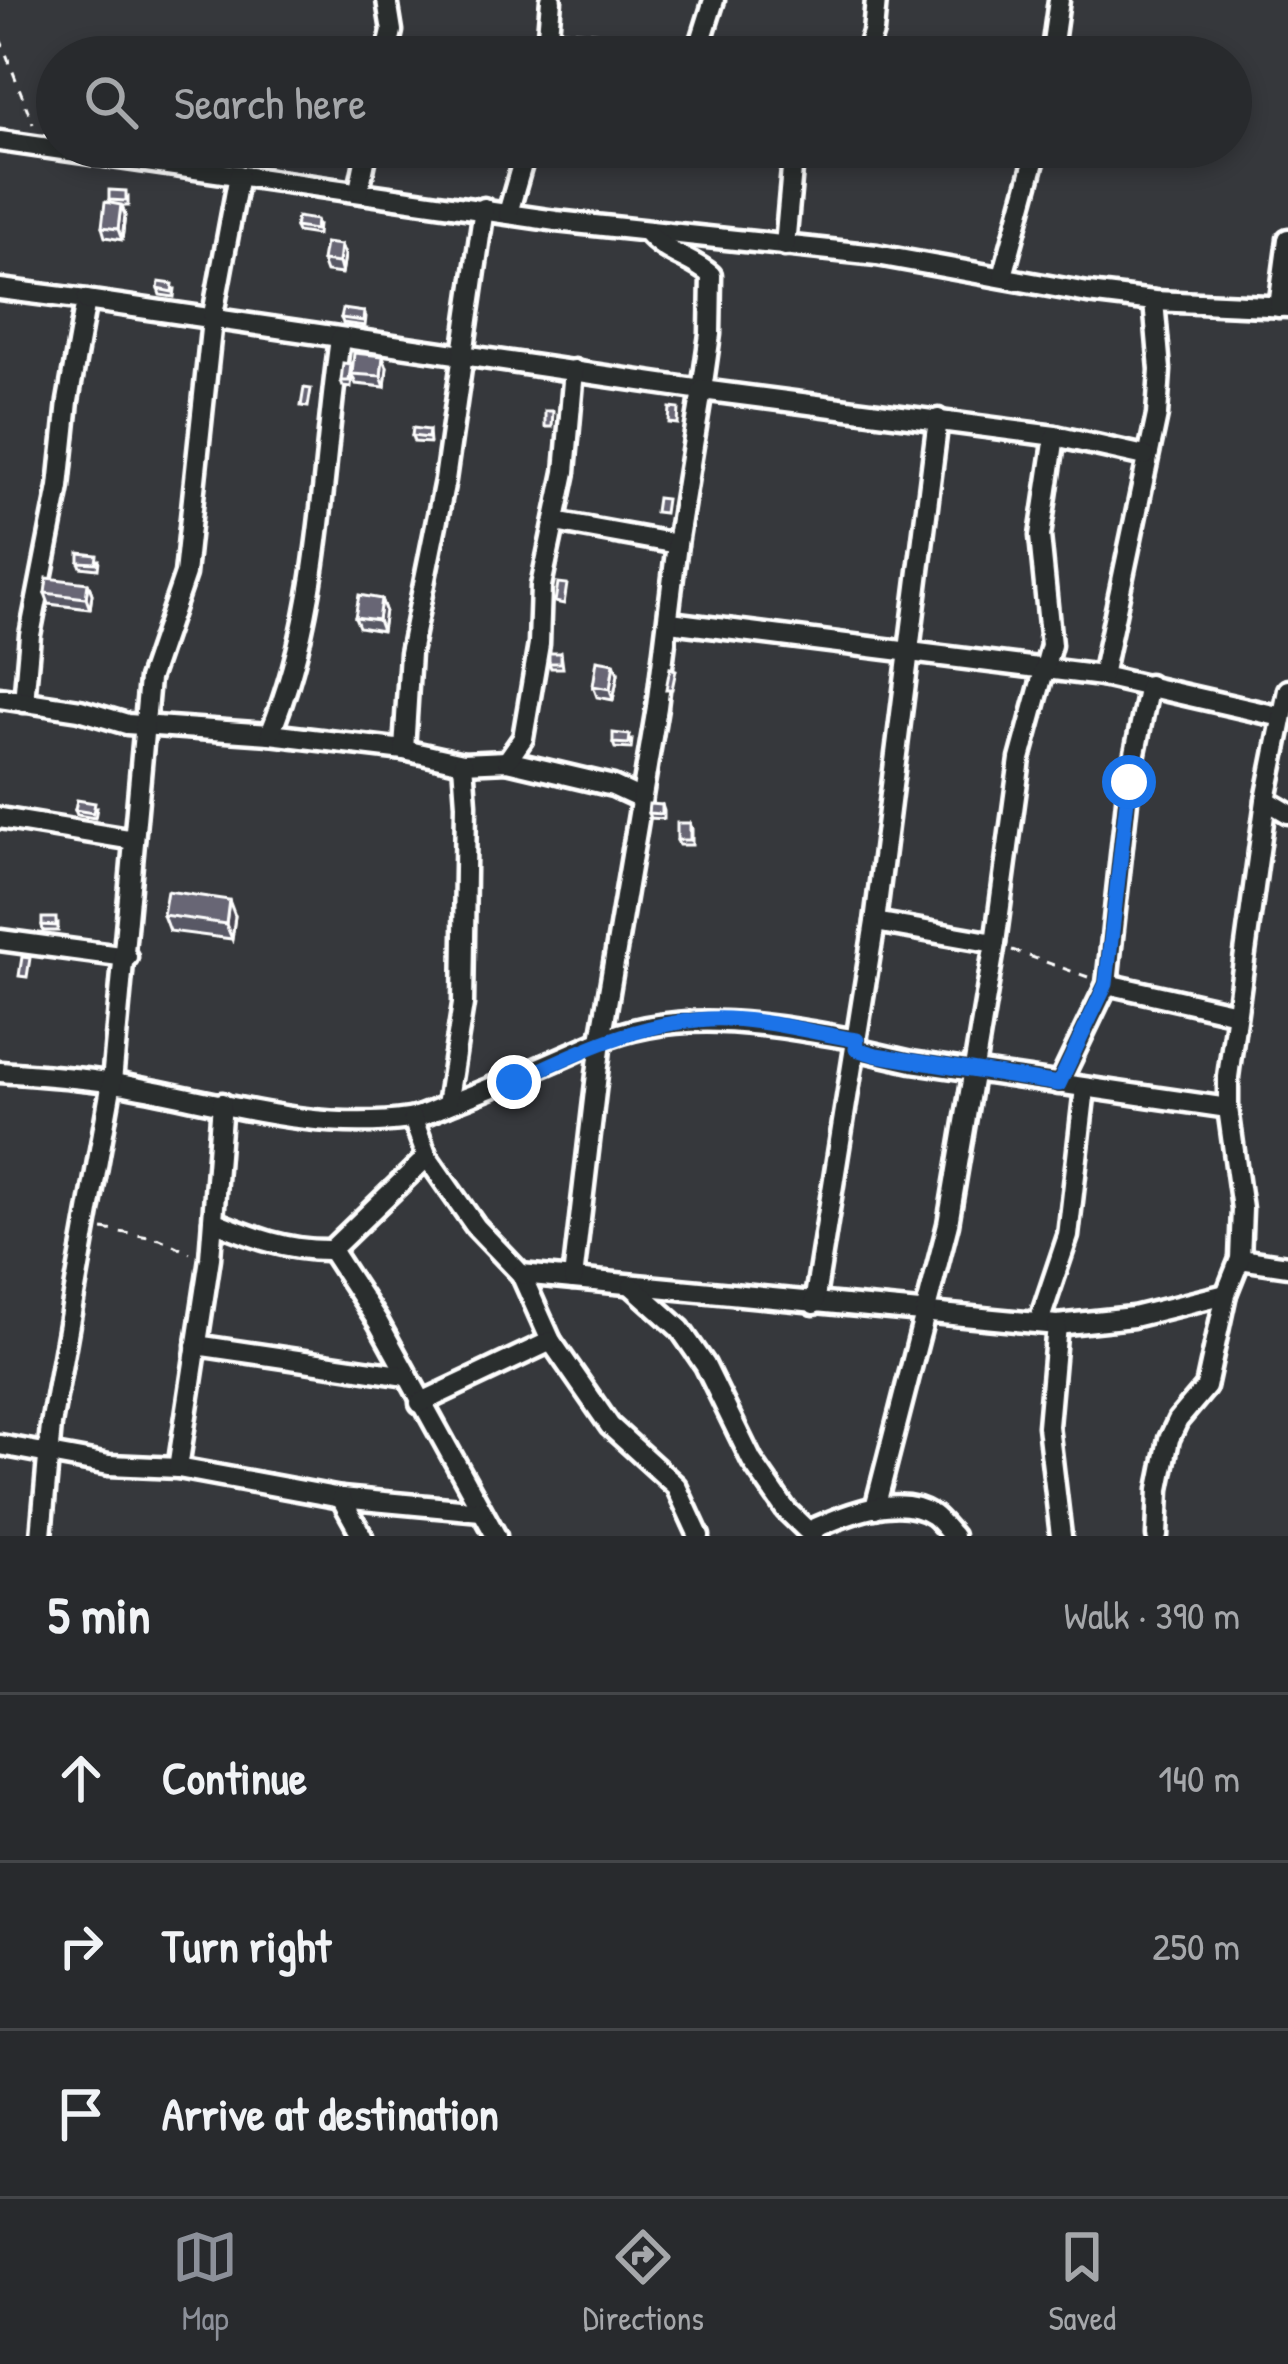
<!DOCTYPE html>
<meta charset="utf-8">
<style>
:root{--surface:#282a2d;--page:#343639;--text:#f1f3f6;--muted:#a5a7aa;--line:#444649;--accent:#8c9099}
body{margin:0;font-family:"Patrick Hand",sans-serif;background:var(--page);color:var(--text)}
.stop{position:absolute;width:36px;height:36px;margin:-27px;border:9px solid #1a73e8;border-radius:50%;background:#fff}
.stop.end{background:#1a73e8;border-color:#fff;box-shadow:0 3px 12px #0008}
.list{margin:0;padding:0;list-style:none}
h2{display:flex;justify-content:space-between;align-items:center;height:156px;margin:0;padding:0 48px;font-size:51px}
h2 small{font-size:39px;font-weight:400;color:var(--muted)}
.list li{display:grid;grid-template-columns:78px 1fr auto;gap:36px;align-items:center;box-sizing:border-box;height:168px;padding:0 48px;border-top:3px solid var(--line)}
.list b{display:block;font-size:45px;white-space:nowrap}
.list em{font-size:39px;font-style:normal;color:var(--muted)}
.icon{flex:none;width:66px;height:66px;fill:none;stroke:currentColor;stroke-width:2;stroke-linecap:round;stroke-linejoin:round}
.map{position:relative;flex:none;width:1288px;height:1536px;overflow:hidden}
.search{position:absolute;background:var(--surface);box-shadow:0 6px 18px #0003;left:36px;right:36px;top:36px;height:132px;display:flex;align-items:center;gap:30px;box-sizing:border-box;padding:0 42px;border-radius:66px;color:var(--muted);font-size:45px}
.sheet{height:660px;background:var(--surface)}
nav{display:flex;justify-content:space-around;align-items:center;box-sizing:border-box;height:168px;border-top:3px solid var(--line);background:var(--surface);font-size:33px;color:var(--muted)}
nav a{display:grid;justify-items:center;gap:6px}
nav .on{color:var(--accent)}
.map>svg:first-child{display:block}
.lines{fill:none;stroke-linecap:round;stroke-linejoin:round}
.minor-casing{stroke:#fff;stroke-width:27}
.path{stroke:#fff;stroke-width:3;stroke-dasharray:9 9;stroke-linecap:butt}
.minor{stroke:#2a2d2e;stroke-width:18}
.wall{fill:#595865;stroke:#fff;stroke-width:3}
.shaded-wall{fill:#484752;stroke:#fff;stroke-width:3}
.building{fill:#676675;stroke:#fff;stroke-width:3}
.route{stroke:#1a73e8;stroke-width:15}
</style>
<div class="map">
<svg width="1288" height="1536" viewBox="0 0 1288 1536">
<rect width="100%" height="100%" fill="#36383c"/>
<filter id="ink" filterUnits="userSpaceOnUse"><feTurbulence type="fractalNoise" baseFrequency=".00833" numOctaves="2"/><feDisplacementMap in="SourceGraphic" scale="24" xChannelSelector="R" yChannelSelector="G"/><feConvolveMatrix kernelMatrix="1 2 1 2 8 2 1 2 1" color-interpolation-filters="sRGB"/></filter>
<g filter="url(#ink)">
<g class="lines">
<g class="minor-casing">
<g id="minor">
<polyline points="547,41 605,45 665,57"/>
<polyline points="386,57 392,31 387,0"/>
<polyline points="546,57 551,0"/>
<polyline points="696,57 714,0"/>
<polyline points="865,57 873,32 876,0"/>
<polyline points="1051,57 1059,0"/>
<polyline points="0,141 556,221 877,255 1088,293 1154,301 1288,307"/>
<polyline points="359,190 368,147"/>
<polyline points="508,213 527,147"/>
<polyline points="785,246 794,147"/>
<polyline points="1003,276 1038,147"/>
<polyline points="0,289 86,300 68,401 59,487 30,635 24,702"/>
<path d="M86,300L702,390L710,334L711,275C692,258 665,254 647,232"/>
<polyline points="1279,307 1288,239"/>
<polyline points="555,522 677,544"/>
<polyline points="670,622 1102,676 1282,717"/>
<polyline points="1102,676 1157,415 1160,370 1154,301"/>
<polyline points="0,698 80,710 127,724 270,734 404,750 463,763 507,761 613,786 641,799"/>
<path d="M270,734C322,609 321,471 340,339"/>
<polyline points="404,750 410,653 445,480 484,208"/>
<polyline points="507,761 523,738 539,644 541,586 565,472 574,370"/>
<polyline points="1266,800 1288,813"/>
<polyline points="0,818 134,840"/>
<polyline points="875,922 995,943"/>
<polyline points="0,940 127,957"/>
<polyline points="1107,984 1236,1013"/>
<polyline points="855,1049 912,1062 1228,1108"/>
<path d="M0,1072C39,1075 80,1077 119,1084C213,1100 313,1133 409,1119C423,1117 438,1108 452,1103C501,1085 547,1064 595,1043C680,1006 770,1025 857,1040"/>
<polyline points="1059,1084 1107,984 1129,782 1149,685"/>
<polyline points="447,1105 463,1004 466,804 463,763"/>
<polyline points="413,1119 427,1157 476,1227 521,1274 551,1341 610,1426 676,1486 699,1536"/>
<path d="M213,1221C252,1237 287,1251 331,1250L427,1157"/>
<polyline points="331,1250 378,1322 496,1536"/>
<polyline points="1240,1259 1288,1266"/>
<polyline points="521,1274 1057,1325 1133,1317 1226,1294"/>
<polyline points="573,1279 601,1040 657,707 677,544 702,390 1055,436 1145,456"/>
<polyline points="632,1286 680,1329 705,1365 752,1461 786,1510 813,1536"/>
<polyline points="814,1304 875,922 938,419"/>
<polyline points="1039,1322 1068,1236 1085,1088"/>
<polyline points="1057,1325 1048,1426 1061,1536"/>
<polyline points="196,1345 406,1376"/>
<polyline points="420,1403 551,1341"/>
<polyline points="0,1445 109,1465 178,1468 341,1498 481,1511"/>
<polyline points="178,1468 210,1258 222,1103"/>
<polyline points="341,1498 362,1536"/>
<polyline points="875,1508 948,1224 995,943 1020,759 1051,645 1040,536 1055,436"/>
<path d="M811,1530C844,1515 898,1492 933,1515C940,1520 947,1530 953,1536"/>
<polyline points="41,1536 51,1425 112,1082 149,679 185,574 212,320 239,175"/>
<polyline points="1157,1536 1159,1489 1169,1439 1178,1420 1206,1387 1226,1294 1240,1259 1242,1209 1228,1108 1228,1077 1266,800 1288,690"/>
</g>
</g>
<g class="path">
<polyline points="0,38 33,124"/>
<polyline points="1012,950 1088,977"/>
<polyline points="103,1229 160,1239 190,1253"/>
</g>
<use href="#minor" class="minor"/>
</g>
<g class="wall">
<polygon points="128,197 128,206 122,206 125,215 122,240 105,237 102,227 110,203 109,200"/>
<polygon points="318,225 317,235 297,232 295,227"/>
<polygon points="341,245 345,255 342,274 326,272 322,261"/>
<polygon points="158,289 175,289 174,297 160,295"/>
<polygon points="364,312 366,317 365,326 343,323 341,318"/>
<polygon points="351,364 352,368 387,367 385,387 356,384 352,375 351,387 343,386 341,381"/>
<polygon points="429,430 430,443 414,442 412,436"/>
<polygon points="99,560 98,569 81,567 79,562"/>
<polygon points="88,583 92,594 90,609 49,604 45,593"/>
<polygon points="381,599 385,610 382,631 359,627 355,617"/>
<polygon points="561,653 563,668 551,668 549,663"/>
<polygon points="618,674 613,700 597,697 593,686"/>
<polygon points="632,740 631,749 615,748 613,743"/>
<polygon points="662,805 664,811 664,819 650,818 648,813"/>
<polygon points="97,808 95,818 77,815 75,810"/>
<polygon points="690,823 692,829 692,845 679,845 677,840"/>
<polygon points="163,915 235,916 232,939 169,931"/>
<polygon points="58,923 58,931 43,931 42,925"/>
</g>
<g class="shaded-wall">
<polygon points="121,205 125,215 122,240 118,229"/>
<polygon points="341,245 345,255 342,274 339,263"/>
<polygon points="383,356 387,367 385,387 381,376"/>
<polygon points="88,583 92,594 90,609 86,598"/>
<polygon points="381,599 385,610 382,631 378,620"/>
<polygon points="614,663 618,674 613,700 610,689"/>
<polygon points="229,900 235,916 232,939 226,924"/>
</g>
<g class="building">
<polygon points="109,190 126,191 126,201 109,200"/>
<polygon points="105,202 121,205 118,229 102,227"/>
<polygon points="297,217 316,220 315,230 295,227"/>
<polygon points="325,243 341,245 339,263 322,261"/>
<polygon points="159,282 173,284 172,292 158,289"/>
<polygon points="343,309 364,312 363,321 341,318"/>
<polygon points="354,353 383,356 381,376 352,374"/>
<polygon points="343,363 351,364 349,381 341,381"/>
<polygon points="304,388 311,389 308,407 301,406"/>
<polygon points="670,408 679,409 678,424 669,423"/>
<polygon points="545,411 553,411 552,427 545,427"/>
<polygon points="413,428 429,430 428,438 412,436"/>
<polygon points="657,498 666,499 664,513 655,512"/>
<polygon points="79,553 97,555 96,563 79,562"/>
<polygon points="47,578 88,583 86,598 45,593"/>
<polygon points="558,583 567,584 564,604 555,602"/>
<polygon points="359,595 381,599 378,620 355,617"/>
<rect x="549" y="653" width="12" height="10"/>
<polygon points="597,660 614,663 610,689 593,686"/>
<polygon points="670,668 676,670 672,689 666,689"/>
<polygon points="613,733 630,735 629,744 613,743"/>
<polygon points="77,800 95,803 93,813 75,810"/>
<polygon points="649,804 662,805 662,814 648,813"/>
<rect x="677" y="823" width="13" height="17"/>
<polygon points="167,891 229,900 226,924 163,915"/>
<polygon points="42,918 56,918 56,926 42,925"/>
<polygon points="22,957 30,958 27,977 19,976"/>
</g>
</g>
<g class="lines" filter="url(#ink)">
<path class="route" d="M514,1082C577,1052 637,1023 709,1019C757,1017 809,1032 857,1040L856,1049L876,1055L1059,1084L1106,984L1129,782"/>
</g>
</svg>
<div class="stop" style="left:1129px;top:782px"></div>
<div class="stop end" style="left:514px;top:1082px"></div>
<div class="search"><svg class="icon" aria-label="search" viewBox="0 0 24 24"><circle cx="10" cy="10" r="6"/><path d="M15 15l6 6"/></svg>Search here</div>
</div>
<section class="sheet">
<h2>5 min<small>Walk · 390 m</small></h2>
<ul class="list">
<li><svg class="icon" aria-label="ahead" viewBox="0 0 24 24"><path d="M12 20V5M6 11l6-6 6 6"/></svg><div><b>Continue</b></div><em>140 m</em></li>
<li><svg class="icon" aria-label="right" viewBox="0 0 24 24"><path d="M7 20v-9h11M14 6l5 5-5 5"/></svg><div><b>Turn right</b></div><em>250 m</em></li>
<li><svg class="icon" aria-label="arrive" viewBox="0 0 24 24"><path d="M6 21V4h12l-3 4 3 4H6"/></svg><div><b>Arrive at destination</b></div></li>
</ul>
</section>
<nav>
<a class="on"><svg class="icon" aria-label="map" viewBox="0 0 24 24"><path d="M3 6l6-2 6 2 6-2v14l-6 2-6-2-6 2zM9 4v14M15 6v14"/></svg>Map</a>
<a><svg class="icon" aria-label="directions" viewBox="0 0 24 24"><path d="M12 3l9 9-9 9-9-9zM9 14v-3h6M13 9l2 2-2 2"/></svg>Directions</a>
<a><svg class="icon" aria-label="saved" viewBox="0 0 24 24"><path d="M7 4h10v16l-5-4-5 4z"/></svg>Saved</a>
</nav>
